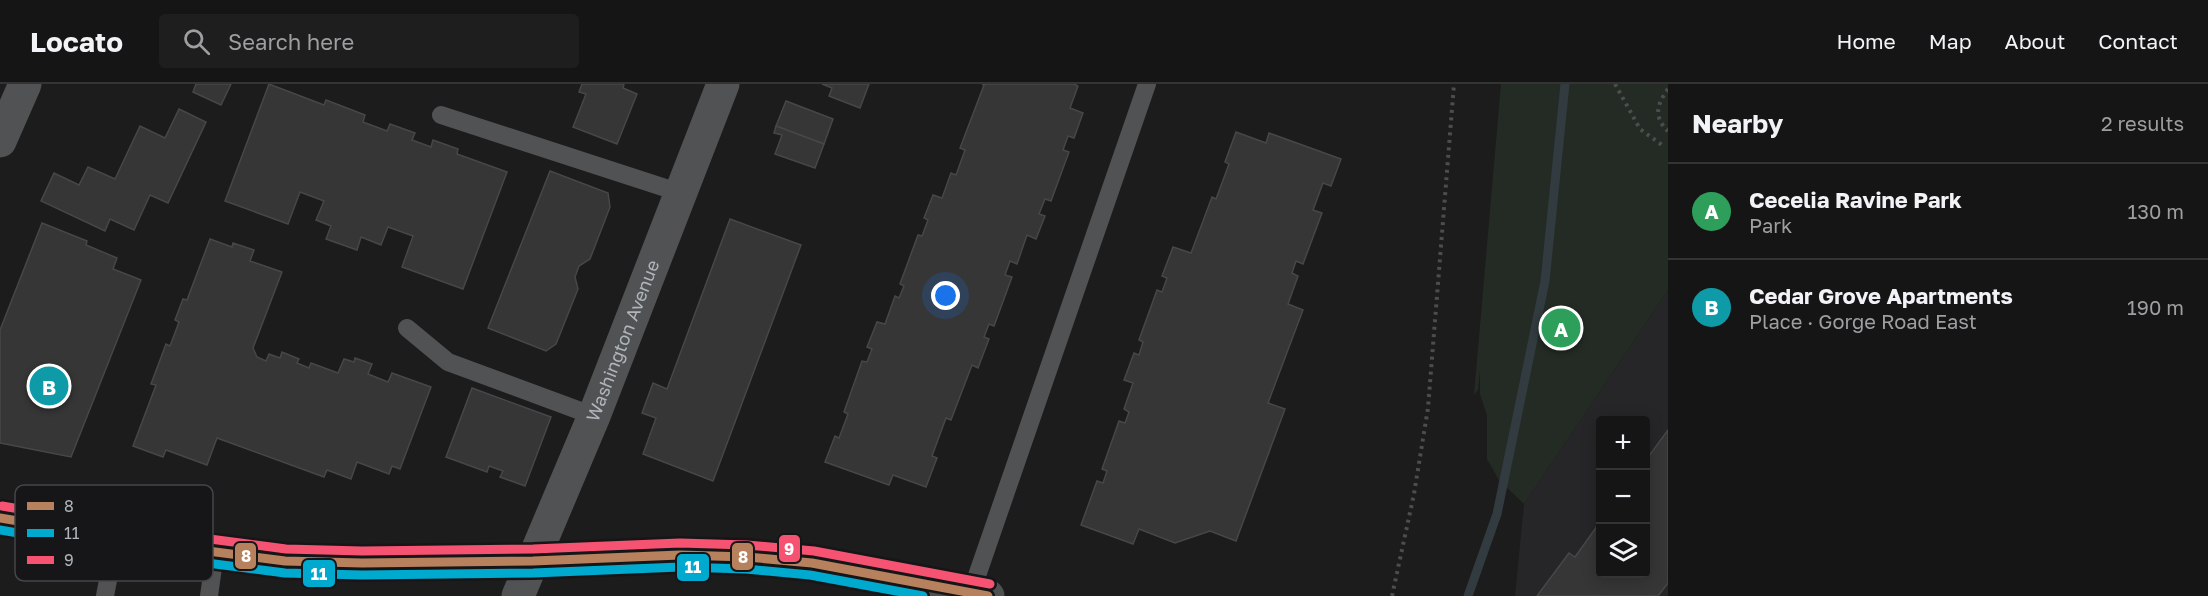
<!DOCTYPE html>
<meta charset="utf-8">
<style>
:root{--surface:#151515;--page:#1e1e1e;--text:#f1f3f6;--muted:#9d9fa0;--line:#343434;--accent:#7c3aed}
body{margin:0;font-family:"Golos Text",sans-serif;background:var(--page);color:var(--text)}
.controls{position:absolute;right:18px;bottom:18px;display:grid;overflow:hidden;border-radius:6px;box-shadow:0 3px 15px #0003}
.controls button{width:54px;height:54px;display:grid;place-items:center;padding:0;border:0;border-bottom:2px solid var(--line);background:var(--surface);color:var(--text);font:30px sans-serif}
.you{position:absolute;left:946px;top:212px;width:21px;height:21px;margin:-15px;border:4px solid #fff;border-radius:50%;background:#1a73e8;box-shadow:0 0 0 9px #1a73e833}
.badge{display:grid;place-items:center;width:39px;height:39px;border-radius:50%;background:var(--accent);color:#fff;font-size:20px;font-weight:700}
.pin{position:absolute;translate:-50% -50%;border:3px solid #fff;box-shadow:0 2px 6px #0006}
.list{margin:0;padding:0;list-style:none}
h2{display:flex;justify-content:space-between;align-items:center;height:78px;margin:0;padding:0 24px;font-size:26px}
h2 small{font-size:20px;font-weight:400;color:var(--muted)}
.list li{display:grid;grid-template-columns:39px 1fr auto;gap:18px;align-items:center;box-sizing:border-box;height:96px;padding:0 24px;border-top:2px solid var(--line)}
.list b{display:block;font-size:22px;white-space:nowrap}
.list p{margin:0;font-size:20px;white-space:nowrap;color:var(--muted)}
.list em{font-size:20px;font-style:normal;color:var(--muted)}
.icon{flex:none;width:33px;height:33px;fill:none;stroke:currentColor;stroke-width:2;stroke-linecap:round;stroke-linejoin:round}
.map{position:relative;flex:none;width:1668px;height:512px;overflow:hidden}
header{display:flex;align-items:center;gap:36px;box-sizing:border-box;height:84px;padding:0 30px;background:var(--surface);border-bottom:2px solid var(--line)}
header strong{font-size:28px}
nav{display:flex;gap:33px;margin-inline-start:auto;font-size:21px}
.search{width:420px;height:54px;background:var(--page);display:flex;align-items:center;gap:15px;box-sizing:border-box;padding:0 21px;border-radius:6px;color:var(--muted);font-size:22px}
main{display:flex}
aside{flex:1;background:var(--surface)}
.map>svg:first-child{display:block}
.built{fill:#262628;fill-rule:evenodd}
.green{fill:#242b24}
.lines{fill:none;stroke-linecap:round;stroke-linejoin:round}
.stream{stroke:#323b3f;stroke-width:9}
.building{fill:#363637;stroke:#454748;stroke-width:1.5}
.path{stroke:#4c4d4f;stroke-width:4;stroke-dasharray:3 4.5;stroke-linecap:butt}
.lane{stroke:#515254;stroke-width:18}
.street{stroke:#515254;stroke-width:33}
.secondary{stroke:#4f5052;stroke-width:33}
.bus-1-casing{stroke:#161618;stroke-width:14}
.bus-2-casing{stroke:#161618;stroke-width:14}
.bus-3-casing{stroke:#161618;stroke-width:14}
.bus-1{stroke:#b6815c;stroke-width:9}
.bus-2{stroke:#00a9ce;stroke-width:9}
.bus-3{stroke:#f65372;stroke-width:9}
.labels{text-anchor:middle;stroke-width:5;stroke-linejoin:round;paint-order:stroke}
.street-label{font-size:18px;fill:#afb5bb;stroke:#161618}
.key{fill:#161618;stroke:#444649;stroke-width:1.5}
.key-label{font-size:16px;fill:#afb5bb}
.line-badge{stroke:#161618;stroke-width:2}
.badge-label{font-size:16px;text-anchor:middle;font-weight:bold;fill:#fff}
</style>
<header>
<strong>Locato</strong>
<div class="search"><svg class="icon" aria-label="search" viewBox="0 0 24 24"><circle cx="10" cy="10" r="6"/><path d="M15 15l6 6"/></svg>Search here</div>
<nav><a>Home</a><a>Map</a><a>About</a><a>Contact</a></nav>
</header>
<main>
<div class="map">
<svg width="1668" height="512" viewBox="0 0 1668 512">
<rect width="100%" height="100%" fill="#1c1c1c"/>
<path class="built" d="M1668,206V512H1515L1524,420ZM1600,336H1646V490H1600Z"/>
<polygon class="green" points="1501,0 1668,0 1668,206 1524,420 1499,396 1487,375 1487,331 1480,310 1480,286 1478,306 1474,311"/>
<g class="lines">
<polyline class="stream" points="1468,512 1497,430 1545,197 1565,0"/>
</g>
<g class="building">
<polygon points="196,0 231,0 221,21 193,8"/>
<polygon points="269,0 324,21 326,16 365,31 363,38 387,47 390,40 415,49 412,56 431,63 433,56 458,65 457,70 507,88 463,205 402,183 413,152 388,143 381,161 361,153 357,166 326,155 331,142 316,136 324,117 300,108 288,140 225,117"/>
<polygon points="582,0 624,0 623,4 637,10 617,60 573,43 586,10 579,8"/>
<polygon points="822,0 869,0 860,24 829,12 832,4"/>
<polygon points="982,0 1074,0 1078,2 1070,24 1083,29 1074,54 1068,52 1063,66 1069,68 1051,117 1045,115 1039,130 1045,132 1036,155 1027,151 1017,180 1010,177 1005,191 1012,193 994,242 989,240 984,253 989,255 978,284 972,281 951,336 946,334 932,372 937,374 926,403 893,391 889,401 825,378 835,352 839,354 848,330 844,328 862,277 867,278 872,265 867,263 877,238 885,240 895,212 899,214 904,202 900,200 918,151 922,152 928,136 924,134 933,111 942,114 951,89 956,91 965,66 960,64 984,1"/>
<polygon points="786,17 833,35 824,60 776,42"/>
<polygon points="179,25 206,38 168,119 150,111 134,146 110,135 105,147 41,117 54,89 79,101 88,83 115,95 140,42 165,54"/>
<polygon points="776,42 824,60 815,84 775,70 782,51 774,49"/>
<polygon points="1236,48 1266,59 1269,49 1341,75 1331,102 1323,99 1313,126 1322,129 1303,180 1296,177 1292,189 1298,192 1288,220 1303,226 1268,319 1285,325 1236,457 1210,447 1175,459 1139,445 1133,460 1081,441 1097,397 1103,399 1107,387 1102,385 1119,337 1125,339 1129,328 1124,325 1133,299 1124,296 1134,269 1139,271 1143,258 1139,256 1157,206 1162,208 1167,194 1162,192 1173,163 1191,169 1212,113 1216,115 1229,80 1225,78"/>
<polygon points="550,87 608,109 610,123 590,175 579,182 575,193 578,205 556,260 546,267 488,244"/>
<polygon points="730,135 801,161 713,397 643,370 656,334 642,329 653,299 667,305"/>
<polygon points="42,139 87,157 86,161 117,174 113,185 141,196 71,373 0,359 0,246"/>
<polygon points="210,155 232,163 233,159 254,166 250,177 282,188 253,264 257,273 266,277 269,270 280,274 282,268 299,275 297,279 309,284 311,279 338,289 344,275 354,278 355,274 372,280 368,290 388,298 392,289 431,303 400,385 392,382 389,390 357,378 351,395 327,386 324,393 217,354 207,381 166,366 163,373 133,362 156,301 151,300 166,260 170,262 179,238 175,236 183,215 187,216"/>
<polygon points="472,304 551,333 525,402 500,393 503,387 489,382 487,388 446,373"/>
<polygon points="1668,346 1668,499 1658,512 1537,512 1569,469 1575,473 1600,438 1600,490 1646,490 1646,376"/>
</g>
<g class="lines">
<g class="path">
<polyline points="1615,0 1640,45 1662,61"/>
<path d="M1668,5C1657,20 1653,33 1668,47"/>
<polyline points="1392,512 1414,410 1428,324 1454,0"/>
</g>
<g class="lane">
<polyline points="441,31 681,109"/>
<polyline points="407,244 448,278 594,332"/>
<polyline points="971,509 1147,0"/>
<polyline points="105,512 116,454"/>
<polyline points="209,512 215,469"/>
</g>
<g class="street">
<polyline points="0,57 25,0"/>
<path id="s1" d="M518,512L594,332L723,0"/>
</g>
<polyline class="secondary" points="0,434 154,460 285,477 362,479 533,477 680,471 747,473 812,479 988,512"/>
<g class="bus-1-casing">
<polyline id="bus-1" points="0,434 154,460 285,477 362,479 533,477 680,471 747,473 812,479 988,512"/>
</g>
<g class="bus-2-casing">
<polyline id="bus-2" points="0,446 152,472 285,489 362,491 533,489 680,483 746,485 810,491 923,512"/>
</g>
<g class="bus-3-casing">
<polyline id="bus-3" points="2,422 156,448 286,465 362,467 533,465 680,459 747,461 814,467 990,500"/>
</g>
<use href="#bus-1" class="bus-1"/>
<use href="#bus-2" class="bus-2"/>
<use href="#bus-3" class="bus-3"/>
</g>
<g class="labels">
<g class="street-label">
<text dy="6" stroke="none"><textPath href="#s1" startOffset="276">Washington Avenue</textPath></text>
</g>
</g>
<rect x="15" y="401" width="198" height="96" rx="9" class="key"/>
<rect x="27" y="418" width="27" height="8" fill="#b6815c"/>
<rect x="27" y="445" width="27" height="8" fill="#00a9ce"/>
<rect x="27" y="472" width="27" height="8" fill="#f65372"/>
<g class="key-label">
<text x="64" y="428">8</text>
<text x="64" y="455">11</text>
<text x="64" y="482">9</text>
</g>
<g class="line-badge">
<rect x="778" y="450" width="23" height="29" rx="6" fill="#f65372"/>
<rect x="234" y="458" width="23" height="28" rx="6" fill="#b6815c"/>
<rect x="731" y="458" width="23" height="29" rx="6" fill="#b6815c"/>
<rect x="676" y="469" width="34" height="29" rx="6" fill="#00a9ce"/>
<rect x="302" y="475" width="34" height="29" rx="6" fill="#00a9ce"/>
</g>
<g class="badge-label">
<text x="789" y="471">9</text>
<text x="246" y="478">8</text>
<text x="743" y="479">8</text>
<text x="693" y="489">11</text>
<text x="319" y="496">11</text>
</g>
</svg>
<div class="controls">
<button>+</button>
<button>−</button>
<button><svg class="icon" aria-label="layers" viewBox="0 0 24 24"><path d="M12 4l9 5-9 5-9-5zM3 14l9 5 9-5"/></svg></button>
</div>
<div class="you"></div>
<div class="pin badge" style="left:1561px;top:244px;background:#2e9e5b">A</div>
<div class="pin badge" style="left:49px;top:302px;background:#0f9aa8">B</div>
</div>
<aside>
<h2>Nearby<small>2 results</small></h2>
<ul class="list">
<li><span class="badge" style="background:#2e9e5b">A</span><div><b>Cecelia Ravine Park</b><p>Park</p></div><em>130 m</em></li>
<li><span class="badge" style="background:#0f9aa8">B</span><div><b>Cedar Grove Apartments</b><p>Place · Gorge Road East</p></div><em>190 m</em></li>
</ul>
</aside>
</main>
